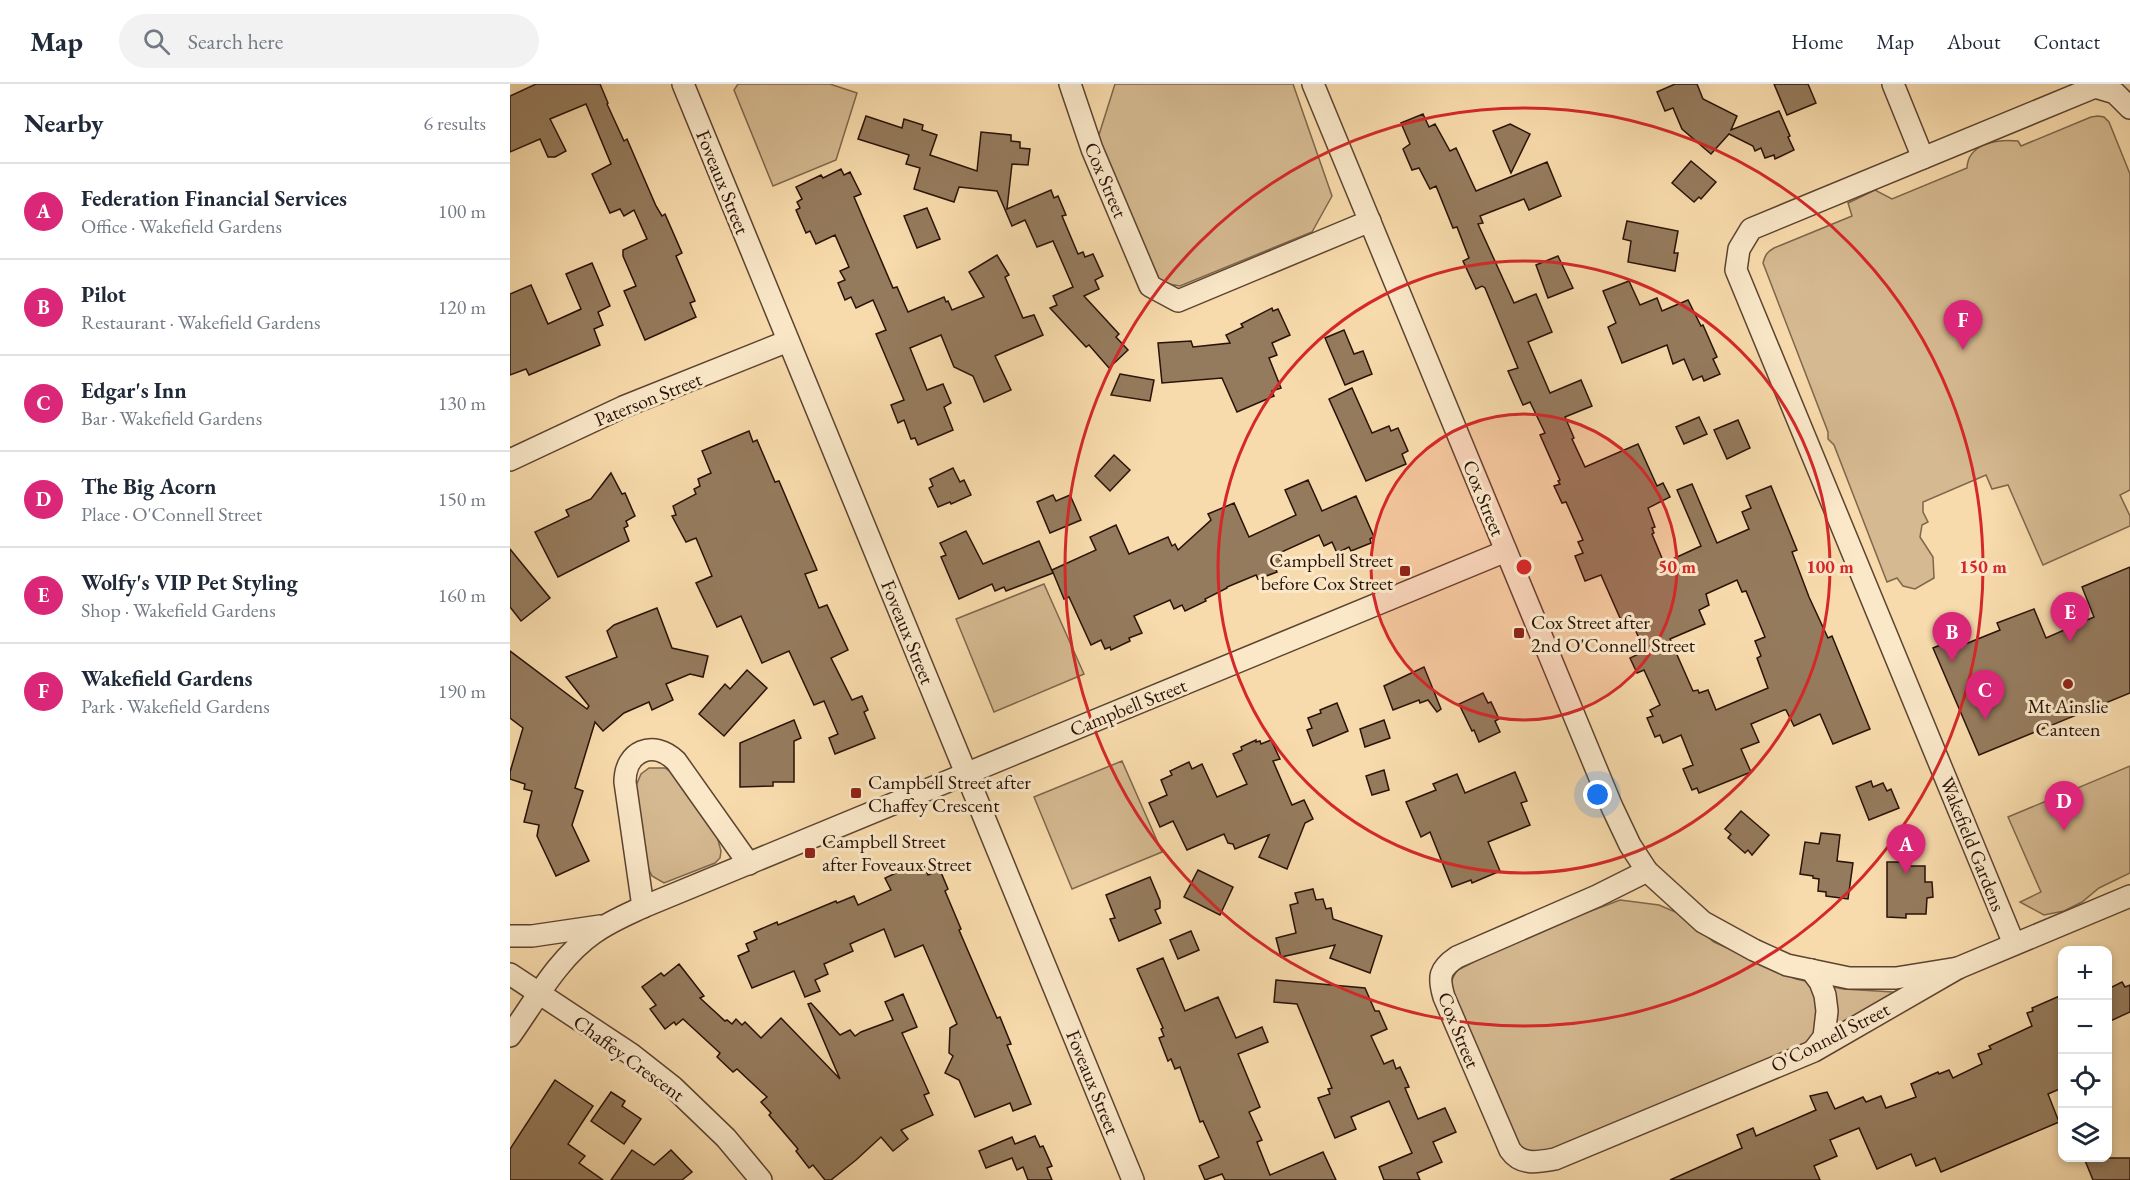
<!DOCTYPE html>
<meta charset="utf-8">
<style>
:root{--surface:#fff;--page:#f2f2f3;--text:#1f2937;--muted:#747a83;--line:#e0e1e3;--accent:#db2777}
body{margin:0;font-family:"EB Garamond",serif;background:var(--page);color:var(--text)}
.controls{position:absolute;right:18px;bottom:18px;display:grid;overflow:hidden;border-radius:12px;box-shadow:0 3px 9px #0003}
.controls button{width:54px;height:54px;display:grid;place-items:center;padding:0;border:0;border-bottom:2px solid var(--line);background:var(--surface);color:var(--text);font:30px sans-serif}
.you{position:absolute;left:1088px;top:711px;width:21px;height:21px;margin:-15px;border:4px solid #fff;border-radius:50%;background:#1a73e8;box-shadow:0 0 0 9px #1a73e833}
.badge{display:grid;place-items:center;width:39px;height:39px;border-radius:50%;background:var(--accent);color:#fff;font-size:20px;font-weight:700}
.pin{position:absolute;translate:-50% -50px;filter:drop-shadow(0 2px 3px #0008)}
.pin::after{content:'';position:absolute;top:32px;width:21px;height:18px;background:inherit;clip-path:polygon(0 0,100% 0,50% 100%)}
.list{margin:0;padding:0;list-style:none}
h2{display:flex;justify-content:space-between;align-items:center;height:78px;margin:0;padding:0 24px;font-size:26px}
h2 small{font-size:20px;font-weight:400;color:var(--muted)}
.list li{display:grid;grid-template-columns:39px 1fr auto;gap:18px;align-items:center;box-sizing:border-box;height:96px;padding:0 24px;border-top:2px solid var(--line)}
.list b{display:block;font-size:22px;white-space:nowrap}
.list p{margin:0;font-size:20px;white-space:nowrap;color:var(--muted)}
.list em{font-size:20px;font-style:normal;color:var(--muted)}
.icon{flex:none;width:33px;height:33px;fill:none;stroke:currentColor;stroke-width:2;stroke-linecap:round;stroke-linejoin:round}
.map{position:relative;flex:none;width:1620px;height:1096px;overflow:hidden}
header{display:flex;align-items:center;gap:36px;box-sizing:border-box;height:84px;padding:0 30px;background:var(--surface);border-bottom:2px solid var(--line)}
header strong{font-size:28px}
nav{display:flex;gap:33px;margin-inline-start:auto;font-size:21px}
.search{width:420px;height:54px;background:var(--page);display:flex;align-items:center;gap:15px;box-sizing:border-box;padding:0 21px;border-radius:33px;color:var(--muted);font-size:22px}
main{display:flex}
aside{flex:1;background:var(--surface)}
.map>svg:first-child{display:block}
.green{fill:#d5b990;stroke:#7f664c;stroke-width:1.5}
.building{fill:#957b5d;stroke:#291208;stroke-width:1.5;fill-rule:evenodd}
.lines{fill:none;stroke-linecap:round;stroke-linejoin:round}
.minor-casing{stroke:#5d4431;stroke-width:24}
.minor{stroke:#fae8c9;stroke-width:21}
.ring{fill:none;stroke:#d62828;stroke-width:3}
.poi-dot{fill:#8f2418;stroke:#fae8c9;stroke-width:2}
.labels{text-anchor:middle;stroke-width:6;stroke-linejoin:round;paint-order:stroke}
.street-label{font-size:20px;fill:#291208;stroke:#fae8c9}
.poi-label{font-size:20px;fill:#291208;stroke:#fae8c9;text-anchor:start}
.centre{fill:#d62828;stroke:#fae8c9;stroke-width:3}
.ring-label{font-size:18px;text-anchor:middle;font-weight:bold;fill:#d62828;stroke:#fae8c9;stroke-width:6;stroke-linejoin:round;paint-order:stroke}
</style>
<header>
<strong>Map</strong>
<div class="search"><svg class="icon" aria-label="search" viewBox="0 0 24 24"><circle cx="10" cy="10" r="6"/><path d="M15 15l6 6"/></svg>Search here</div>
<nav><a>Home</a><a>Map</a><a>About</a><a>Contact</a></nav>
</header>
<main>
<aside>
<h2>Nearby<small>6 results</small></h2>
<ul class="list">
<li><span class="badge">A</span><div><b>Federation Financial Services</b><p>Office · Wakefield Gardens</p></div><em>100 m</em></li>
<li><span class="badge">B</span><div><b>Pilot</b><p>Restaurant · Wakefield Gardens</p></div><em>120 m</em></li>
<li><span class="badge">C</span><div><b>Edgar's Inn</b><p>Bar · Wakefield Gardens</p></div><em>130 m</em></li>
<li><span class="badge">D</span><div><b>The Big Acorn</b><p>Place · O'Connell Street</p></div><em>150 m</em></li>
<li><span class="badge">E</span><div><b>Wolfy's VIP Pet Styling</b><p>Shop · Wakefield Gardens</p></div><em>160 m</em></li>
<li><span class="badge">F</span><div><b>Wakefield Gardens</b><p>Park · Wakefield Gardens</p></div><em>190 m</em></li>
</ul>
</aside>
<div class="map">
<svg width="1620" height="1096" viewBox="0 0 1620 1096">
<rect width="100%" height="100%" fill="#f8dbac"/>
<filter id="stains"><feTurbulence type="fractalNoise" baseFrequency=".00333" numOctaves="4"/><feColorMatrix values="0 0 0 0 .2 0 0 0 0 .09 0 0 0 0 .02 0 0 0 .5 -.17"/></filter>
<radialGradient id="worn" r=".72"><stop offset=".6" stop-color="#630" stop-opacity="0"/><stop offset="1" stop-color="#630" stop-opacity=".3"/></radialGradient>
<g class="green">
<polygon points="228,0 320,0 347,9 326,76 263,102 224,6"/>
<polygon points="605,0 783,0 822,112 802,148 670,202 647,198 587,57"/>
<path d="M1588,32L1594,33L1599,38L1620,90V406L1610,411L1620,432V442L1533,481L1498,401L1482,405L1476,391L1413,418V428L1418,438L1412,441L1410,453L1423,473L1424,494L1405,505L1393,502L1387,494L1377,498L1324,361L1318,355V348L1253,179C1255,171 1257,168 1264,164L1342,132L1338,119L1365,106L1382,115L1457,84C1458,59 1488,55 1508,57L1511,62L1581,33Z"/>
<polygon points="534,500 574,590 484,628 446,535"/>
<polygon points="612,677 652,768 562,805 524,713"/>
<polygon points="1620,682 1620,789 1589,804 1572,818 1554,827 1534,831 1510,818 1531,808 1498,733"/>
<polygon points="139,684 155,684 161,688 207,752 211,767 210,774 205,779 154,799 142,792 138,784 125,704 131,690"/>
<path d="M1110,816L1149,821L1170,830L1204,858L1286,895L1333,905L1383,908L1387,912L1291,963L1041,1066C1028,1069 1021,1069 1009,1062L943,912C941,901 940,895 948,886L1012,853Z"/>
</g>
<g class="building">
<polygon points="26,0 90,0 98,19 97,20 114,57 117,55 146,122 152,132 155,130 172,169 166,172 185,217 180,219 186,233 135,256 114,207 126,202 113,172 113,166 137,155 124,126 114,132 110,125 100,129 82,90 101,80 76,20 40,35 56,67 45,73 38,73 30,55 0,68 0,12"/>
<polygon points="1165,0 1187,0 1193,15 1227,32 1221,46 1269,27 1280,52 1278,53 1284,66 1265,75 1264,71 1255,74 1251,64 1245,67 1243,62 1219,50 1201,70 1172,45 1163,24 1155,27 1147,8"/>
<polygon points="1264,0 1298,0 1306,19 1277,31"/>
<path d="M913,30L919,43L925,40L940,67L946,64L966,107L1037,78L1051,112L1019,126L1014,115L970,132L973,139L968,140L1004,219L1026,210L1042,248L1018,258L1040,309L1071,296L1082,322L1055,333L1064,354L1062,355L1075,383L1128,360L1147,402L1153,399L1160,413L1138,424L1145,443L1142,444L1144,449L1142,450L1154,479L1191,462L1167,406L1182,400L1207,459L1239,445L1232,428L1241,424L1236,412L1261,402L1287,466L1282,468L1299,513L1318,554L1322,552L1360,645L1323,660L1310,630L1284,642L1276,626H1274L1241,640L1249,658L1231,665L1241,688L1189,709L1187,704L1182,706L1173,685L1183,681L1171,651L1153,659L1150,651L1145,653L1137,634L1143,632L1140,626L1150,621L1134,586L1127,589L1120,574L1135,567L1122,539L1114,543L1091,491L1075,497L1065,472L1073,469L1068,458L1073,456L1056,418L1052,419L1044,402L1050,400L1048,397L1050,396L1030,351L1035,349L1020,318L1013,321L998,287L1008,284L975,204L972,202L966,205L953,177L959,174L947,143L943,144L926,102L920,105L909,84L902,86L893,65L900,60L891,39ZM1227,496L1232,508L1236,507L1255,553L1245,557L1251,572L1247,574L1258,604L1206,626L1198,606L1189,609L1188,606L1183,607L1160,555L1195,540L1189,526L1199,521L1196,510Z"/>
<polygon points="356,32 392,44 394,35 413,41 412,46 427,51 420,71 467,87 471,48 501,51 501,57 510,58 510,64 520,65 518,81 502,80 497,125 541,106 544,114 548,112 556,131 552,132 568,170 573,168 575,173 583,170 593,192 585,196 589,205 574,212 609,250 606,253 618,266 599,284 579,261 576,263 540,224 547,221 543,212 563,203 543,157 527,163 515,136 502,142 487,107 449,103 444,118 404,105 410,84 396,80 399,71 348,55"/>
<polygon points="1000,40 1020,50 1001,89 983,47"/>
<polygon points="1181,77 1206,98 1191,115 1189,113 1184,118 1162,99"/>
<polygon points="331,85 334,91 340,88 351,110 344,113 383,204 387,203 398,228 434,213 436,218 438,217 442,226 474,213 459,188 487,171 499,191 495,193 513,234 524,231 533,251 485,272 501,306 474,318 463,292 444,283 431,251 400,264 417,306 433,300 441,319 434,323 443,346 408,361 405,354 401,355 394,336 388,339 381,321 394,316 366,250 376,246 363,216 346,224 341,213 335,216 328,199 335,196 330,187 339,183 325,151 306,160 300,147 296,149 286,126 290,124 287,118 292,115 286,103 311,91 313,94"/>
<polygon points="417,124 430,155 407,164 394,132"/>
<polygon points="1117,137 1168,147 1164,169 1168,169 1165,187 1118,178 1121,157 1113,155"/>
<polygon points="1048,172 1063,204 1038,214 1026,181"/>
<polygon points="82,179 100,222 88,228 93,241 84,245 90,261 19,291 16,285 0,291 0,210 21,201 38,240 71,225 56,190"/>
<polygon points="1119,197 1130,221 1147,214 1152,227 1178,216 1191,242 1193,241 1207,273 1203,275 1210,290 1194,297 1192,292 1183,296 1174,275 1163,280 1157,261 1112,279 1098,243 1106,239 1093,207"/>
<polygon points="762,224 763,227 768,225 780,251 762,259 767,271 759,274 771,304 762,307 764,312 727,328 712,294 652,299 648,259 681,257 683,263 720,259 716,251 733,243 731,240"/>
<polygon points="834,246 844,270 853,267 862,290 835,301 815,254"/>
<polygon points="610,290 644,296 640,317 601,311"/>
<polygon points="842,304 862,349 879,342 881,347 888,344 898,367 892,370 896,380 856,397 819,315"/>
<polygon points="1189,333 1197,350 1174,360 1166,343"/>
<polygon points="1228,336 1240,364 1217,375 1204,346"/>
<polygon points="239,347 243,358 247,356 265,398 269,397 307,486 295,490 309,524 317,521 338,566 321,574 342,616 352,612 358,626 354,628 365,654 325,670 319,654 328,650 314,617 304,621 279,567 252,579 231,532 207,543 186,499 202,492 186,454 176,458 162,432 166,431 163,422 186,410 184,405 190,402 188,395 201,389 192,367"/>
<polygon points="604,371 620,386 600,407 585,392"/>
<polygon points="443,384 450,398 454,396 461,411 441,420 440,418 428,423 419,404 423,402 420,395"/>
<polygon points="101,389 112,410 115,409 125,432 116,437 118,442 114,444 119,457 48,493 25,448 59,432 56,426 81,415"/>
<polygon points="798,396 812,427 846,412 864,453 860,455 861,459 841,467 839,463 827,469 822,458 814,462 809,451 767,470 772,480 765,483 767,488 748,495 746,491 717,503 717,504 695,515 696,517 675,527 672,521 664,525 660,516 624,532 632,549 619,554 620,557 601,566 600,563 595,565 591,556 581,561 559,513 554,515 542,486 586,466 580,453 606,441 619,470 658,453 662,462 665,460 668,466 701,436 698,430 724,419 739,453 786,431 775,406"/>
<polygon points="543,411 546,417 560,411 571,436 540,449 527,418"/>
<polygon points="456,447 473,480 529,457 543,489 496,507 494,503 485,507 482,500 449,515 431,473 436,471 430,459"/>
<polygon points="0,465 40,514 11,537 0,523"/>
<polygon points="1620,483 1620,609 1469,671 1423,564 1445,555 1448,563 1490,546 1487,539 1524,525 1536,554 1584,533 1572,503"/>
<polygon points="147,524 162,564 198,572 193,593 180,590 156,600 163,616 142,626 139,618 114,629 93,647 85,638 65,704 73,707 62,741 79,777 46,792 27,752 29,741 14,738 22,707 14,705 15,700 0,695 0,688 13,644 0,634 0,567 77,625 79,622 56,593 107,573 97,547 104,541"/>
<polygon points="914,583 931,625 927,628 918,616 910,619 909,616 883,626 874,602"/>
<polygon points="237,586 257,604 214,652 189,630 215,600 220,605"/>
<polygon points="973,609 978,619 981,618 989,635 985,637 990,648 969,658 964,646 962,647 949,620"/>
<polygon points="827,619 838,647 803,662 797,646 802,644 798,634 811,629 810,626"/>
<polygon points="284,636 291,654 284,657 284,698 263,698 263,702 230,703 230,659"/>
<polygon points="874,636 880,654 855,663 850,645"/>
<polygon points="746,656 746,658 750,657 751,660 761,656 770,675 763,677 782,721 794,716 803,735 795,739 777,785 749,773 759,751 725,765 723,760 718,759 714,750 677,766 663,737 650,743 639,719 657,711 651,696 662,691 660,687 679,678 682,685 692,680 707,713 737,700 723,670 732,666 731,663"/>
<polygon points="874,686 879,706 862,711 856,692"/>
<polygon points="1005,688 1017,717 1011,719 1020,741 978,758 990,787 962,799 961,796 942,803 920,748 911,753 896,718 926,706 923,700 947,690 955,709"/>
<polygon points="1361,697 1363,703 1373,699 1377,707 1381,705 1389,724 1359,736 1346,703"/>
<polygon points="1231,727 1259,751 1242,771 1238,766 1235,769 1218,754 1221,750 1215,745"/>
<polygon points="1311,749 1330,751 1327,777 1343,779 1338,815 1316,812 1316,808 1308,807 1309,795 1303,794 1303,792 1290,790 1295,758 1309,760"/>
<polygon points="412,777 418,791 430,786 438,805 435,807 451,845 449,846 487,934 490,933 501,960 497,961 521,1020 503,1027 500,1019 465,1033 449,996 435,989 443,972 439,969 440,944 447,940 413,861 385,873 374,845 340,860 343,867 314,880 318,890 305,896 310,907 295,913 284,887 242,904 228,872 239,867 236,860 247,855 244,848 267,838 268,841 326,817 327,819 344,812 348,821 381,806 375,794"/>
<polygon points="1377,778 1394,778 1394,782 1415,782 1415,798 1422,798 1423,813 1417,814 1416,830 1396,830 1396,834 1377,833"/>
<polygon points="688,786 723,803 710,831 674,813"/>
<polygon points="640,793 650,817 650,824 645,826 651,839 609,857 600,835 605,834 596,811"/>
<polygon points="803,805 806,816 813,815 816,825 821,824 823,835 872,852 860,889 820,874 825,861 771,873 766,854 786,849 780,821 788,819 785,809"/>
<polygon points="681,847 689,866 668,875 660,856"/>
<polygon points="653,874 675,927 708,913 726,954 752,943 758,958 728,970 750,1023 739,1028 752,1056 747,1058 748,1061 760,1091 813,1068 826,1096 715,1096 712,1090 695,1096 689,1082 709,1073 693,1037 690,1038 670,983 665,985 661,975 658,977 649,954 654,952 651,945 653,944 627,885"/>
<polygon points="169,880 194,912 190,914 215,937 217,936 222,940 226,935 232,941 235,938 251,954 271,934 330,995 298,920 301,919 330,951 340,946 345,952 351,948 383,936 375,918 393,910 407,943 392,949 419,1009 414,1011 423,1031 391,1046 398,1055 383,1067 371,1053 346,1076 321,1096 315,1096 303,1081 299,1084 286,1067 288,1065 259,1031 261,1029 251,1018 257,1013 227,985 223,988 207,973 210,969 173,935 166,941 164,938 155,945 140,925 146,921 132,903 151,889 154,892"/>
<polygon points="766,896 855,904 865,927 869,927 877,945 861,952 874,980 883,976 886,985 890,983 899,1003 895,1004 908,1035 935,1024 946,1048 923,1058 932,1078 907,1089 910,1096 874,1096 869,1083 902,1069 879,1017 841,1033 846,1045 825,1054 808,1014 820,1010 818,1005 822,1004 787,920 764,918"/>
<polygon points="1612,898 1615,903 1620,901 1620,928 1598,938 1598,905"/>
<polygon points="1552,911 1552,1004 1538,1010 1549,1038 1431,1088 1425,1074 1406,1082 1401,1070 1367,1085 1349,1044 1320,1056 1327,1072 1304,1082 1310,1096 1160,1096 1232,1064 1227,1051 1243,1044 1246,1052 1306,1026 1300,1012 1317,1008 1325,1025 1353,1013 1356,1018 1371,1012 1376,1024 1406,1013 1401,1000 1428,988 1429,990 1439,986 1443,994 1472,980 1468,970 1481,965 1479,962 1522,942 1517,929 1523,927 1522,924"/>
<polygon points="45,996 83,1022 58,1060 75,1072 69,1079 93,1096 0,1096 0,1065"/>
<polygon points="101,1008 115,1017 112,1022 131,1035 114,1060 81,1037"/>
<polygon points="525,1052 530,1063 533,1062 542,1082 537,1084 542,1096 518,1096 513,1083 507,1086 502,1074 476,1084 469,1067 502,1053 505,1060"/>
<polygon points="122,1066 144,1081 161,1066 182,1088 172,1096 101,1096"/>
<polygon points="1574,1074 1620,1074 1620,1096 1583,1096"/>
</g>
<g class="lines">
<g class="minor-casing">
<g id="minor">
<polyline points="173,0 623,1096"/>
<polyline points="560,0 582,65 640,202 668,217 860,137"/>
<polyline points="803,0 1102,723 1120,761 1137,787 1193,838 1244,866 1277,881 1339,894 1386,894 1448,884"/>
<polyline points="1383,0 1413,74"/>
<polyline points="0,376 113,323 278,257"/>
<path d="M1137,787L1087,812L947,873C929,885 928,893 934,913L1000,1066C1011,1082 1028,1078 1045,1075L1304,967L1448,884L1620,812"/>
<path d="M133,823L115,698C115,667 143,655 166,677L239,780"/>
<polyline points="0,852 22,852 90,842"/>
<polyline points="1504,860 1226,186 1229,165 1241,145 1585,3 1605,9 1620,24"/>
<polyline points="1301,886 1310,898 1315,911 1317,927 1314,953 1304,966"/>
<polyline points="0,890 121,970 163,1003 216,1054 251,1096"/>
<path d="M0,952C25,917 48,874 84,849C99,838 116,831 133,823L996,467"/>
</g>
</g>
<use href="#minor" class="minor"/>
</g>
<circle cx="1014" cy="483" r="153" fill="#d62828" fill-opacity=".12"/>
<g class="ring">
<circle cx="1014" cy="483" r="153"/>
<circle cx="1014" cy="483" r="306"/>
<circle cx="1014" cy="483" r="459"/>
</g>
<g class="poi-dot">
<rect x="889" y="481" width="12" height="12" rx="3"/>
<rect x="1003" y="543" width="12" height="12" rx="3"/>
<circle cx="1558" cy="600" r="6"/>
<rect x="340" y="703" width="12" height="12" rx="3"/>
<rect x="294" y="763" width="12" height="12" rx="3"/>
</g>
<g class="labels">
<g class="street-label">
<text transform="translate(596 96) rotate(67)" y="7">Cox Street</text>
<text transform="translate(213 98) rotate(68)" y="7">Foveaux Street</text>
<text transform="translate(138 315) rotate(-22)" y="7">Paterson Street</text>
<text transform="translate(974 414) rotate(68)" y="7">Cox Street</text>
<text transform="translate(398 548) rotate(68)" y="7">Foveaux Street</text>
<text transform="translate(618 623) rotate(-22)" y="7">Campbell Street</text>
<text transform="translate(1463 760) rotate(68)" y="7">Wakefield Gardens</text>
<text transform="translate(949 946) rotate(68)" y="7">Cox Street</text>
<text transform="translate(1320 953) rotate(-27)" y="7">O'Connell Street</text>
<text transform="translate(119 974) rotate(36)" y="7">Chaffey Crescent</text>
<text transform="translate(583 998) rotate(68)" y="7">Foveaux Street</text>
</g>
<g class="poi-label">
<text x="883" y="483" text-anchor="end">Campbell Street<tspan x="883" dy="23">before Cox Street</tspan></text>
<text x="1021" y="545">Cox Street after<tspan x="1021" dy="23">2nd O'Connell Street</tspan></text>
<text x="1558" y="629" text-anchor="middle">Mt Ainslie<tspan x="1558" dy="23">Canteen</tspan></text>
<text x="358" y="705">Campbell Street after<tspan x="358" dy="23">Chaffey Crescent</tspan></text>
<text x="312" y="764">Campbell Street<tspan x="312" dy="23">after Foveaux Street</tspan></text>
</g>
</g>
<circle cx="1014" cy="483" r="9" class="centre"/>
<g class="ring-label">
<text x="1167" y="489">50 m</text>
<text x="1320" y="489">100 m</text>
<text x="1473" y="489">150 m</text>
</g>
<rect width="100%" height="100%" filter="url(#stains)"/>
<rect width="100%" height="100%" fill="url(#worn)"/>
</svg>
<div class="controls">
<button>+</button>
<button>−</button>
<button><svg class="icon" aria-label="locate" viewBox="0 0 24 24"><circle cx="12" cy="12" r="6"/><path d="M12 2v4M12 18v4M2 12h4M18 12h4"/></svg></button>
<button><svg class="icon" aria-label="layers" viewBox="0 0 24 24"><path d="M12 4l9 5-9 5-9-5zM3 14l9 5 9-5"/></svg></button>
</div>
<div class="you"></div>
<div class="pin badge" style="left:1396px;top:790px">A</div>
<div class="pin badge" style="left:1442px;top:578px">B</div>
<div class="pin badge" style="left:1475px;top:636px">C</div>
<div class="pin badge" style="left:1554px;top:747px">D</div>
<div class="pin badge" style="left:1560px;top:558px">E</div>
<div class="pin badge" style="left:1453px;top:266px">F</div>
</div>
</main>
